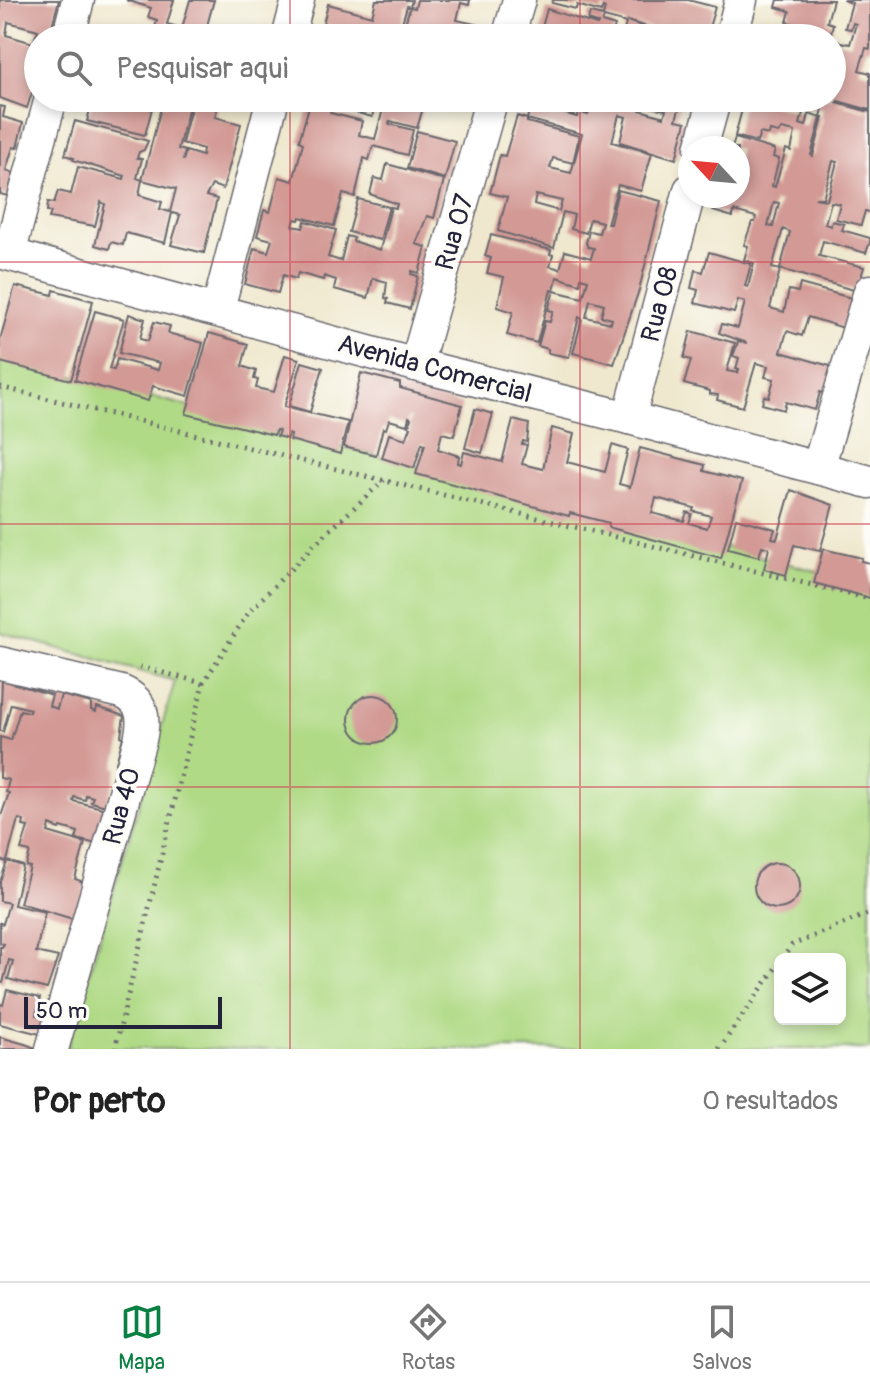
<!DOCTYPE html>
<html lang="pt">
<style>
:root{--surface:#fff;--page:#f2f2f2;--text:#222;--muted:#767676;--line:#e0e0e0;--accent:#0b8043}
body{margin:0;font-family:Pangolin,sans-serif;background:var(--page);color:var(--text)}
.controls{position:absolute;right:24px;bottom:24px;display:grid;overflow:hidden;border-radius:12px;box-shadow:0 4px 12px #0003}
.controls button{width:72px;height:72px;display:grid;place-items:center;padding:0;border:0;border-bottom:2px solid var(--line);background:var(--surface);color:var(--text);font:40px sans-serif}
.compass{position:absolute;left:678px;top:136px;width:72px;height:72px;border-radius:50%;background:var(--surface);box-shadow:0 4px 12px #0003;rotate:296deg}
.scale{position:absolute;left:24px;bottom:20px;width:198px;box-sizing:border-box;padding-left:8px;border:4px solid #22223b;border-top:0;font-size:22px;line-height:28px;white-space:nowrap;color:#22223b;-webkit-text-stroke:6px #fdfcf7;paint-order:stroke}
.list{margin:0;padding:0;list-style:none}
h2{display:flex;justify-content:space-between;align-items:center;height:104px;margin:0;padding:0 32px;font-size:34px}
h2 small{font-size:26px;font-weight:400;color:var(--muted)}
.icon{flex:none;width:44px;height:44px;fill:none;stroke:currentColor;stroke-width:2;stroke-linecap:round;stroke-linejoin:round}
.map{position:relative;flex:none;width:870px;height:1049px;overflow:hidden}
.search{position:absolute;background:var(--surface);box-shadow:0 4px 12px #0003;left:24px;right:24px;top:24px;height:88px;display:flex;align-items:center;gap:20px;box-sizing:border-box;padding:0 28px;border-radius:44px;color:var(--muted);font-size:30px}
.sheet{height:232px;background:var(--surface)}
nav{display:flex;justify-content:space-around;align-items:center;box-sizing:border-box;height:112px;border-top:2px solid var(--line);background:var(--surface);font-size:22px;color:var(--muted)}
nav a{display:grid;justify-items:center;gap:4px}
nav .on{color:var(--accent)}
.map>svg:first-child{display:block}
.green{fill:#b0da86;stroke:#697e60;stroke-width:2;fill-rule:evenodd}
.building{fill:#d39a95;fill-rule:evenodd}
.lines{fill:none;stroke-linecap:round;stroke-linejoin:round}
.street-casing{stroke:#6a676e;stroke-width:35}
.path{stroke:#6a676e;stroke-width:5;stroke-dasharray:2 6;stroke-linecap:butt}
.street{stroke:#fff;stroke-width:32}
.grid{fill:none;stroke:#d1495b;stroke-width:2;stroke-opacity:0.55}
.labels{text-anchor:middle;stroke-width:8;stroke-linejoin:round;paint-order:stroke}
.street-label{font-size:26px;fill:#22223b;stroke:#fdfcf7}
</style>
<div class="map">
<svg width="870" height="1049" viewBox="0 0 870 1049">
<rect width="100%" height="100%" fill="#fdfcf7"/>
<filter id="ink" filterUnits="userSpaceOnUse"><feTurbulence type="fractalNoise" baseFrequency=".0125" numOctaves="2"/><feDisplacementMap in="SourceGraphic" scale="16" xChannelSelector="R" yChannelSelector="G"/><feConvolveMatrix kernelMatrix="1 2 1 2 8 2 1 2 1" color-interpolation-filters="sRGB"/></filter>
<filter id="wash" filterUnits="userSpaceOnUse"><feTurbulence type="fractalNoise" baseFrequency=".006" numOctaves="4" result="noise"/><feDisplacementMap in="SourceGraphic" scale="32" xChannelSelector="R" yChannelSelector="G"/><feGaussianBlur stdDeviation="1.8" result="paint"/><feColorMatrix in="noise" values="0 0 0 0 0 0 0 0 0 0 0 0 0 0 0 0 0 1.4 0 .05"/><feComposite in="paint" operator="in"/></filter>
<g filter="url(#wash)">
<rect width="100%" height="100%" fill="#efe8ce"/>
<path class="green" d="M0,357L870,585V1049H67L175,681L0,632ZM780,959H840V1019H780Z"/>
<g id="blocks">
<g class="building">
<path d="M0,0H59L50,33L57,35V38H38V74L27,108L0,98ZM8,22L38,30L33,43L6,35Z"/>
<polygon points="126,0 174,0 167,24 182,28 190,0 214,0 205,33 192,29 189,38 153,36 157,20 148,17 151,8"/>
<polygon points="376,0 412,0 410,7 407,6 399,33 402,34 410,7 415,8 417,0 470,0 469,5 461,3 457,20 488,27 485,38 372,38 351,32 350,38 329,38 332,27 323,24 328,4 372,16"/>
<polygon points="553,0 688,0 715,7 706,38 684,38 627,21 674,38 622,38 626,23 604,17 602,22 615,26 611,38 539,38 547,9 597,25 598,23 588,20 590,13 603,16 605,8 603,7 601,12 577,5 576,9 552,3"/>
<polygon points="778,0 833,0 827,22 833,24 831,33 787,22 790,11 776,7"/>
<path d="M843,0H870V49L866,48L859,70L870,73V110L838,101L837,103L870,112V212L865,211L861,225L836,219L840,204L831,202L825,224L831,226L832,221L844,224L842,230L870,238V242L866,253L823,241L819,256L864,267L857,291L780,269L790,232L783,229L772,268L780,270L770,308L784,312L789,290L798,292L800,284L855,299L847,329L808,317L802,336L787,331L781,352L837,368L830,395L820,392L815,410L786,402L784,410L762,404L764,396L769,397L774,379L765,377L768,366L756,363L743,407L717,400L718,395L710,394V391L684,384L691,360L684,358L691,331L735,343L727,371L738,373L739,369H736L739,358L733,356L737,345L738,341L747,343L719,333L722,324L738,328L745,302L738,300L734,313L695,303L698,290L691,288L695,270L703,272L709,252L751,264L745,286L748,287L754,263L744,260L748,246L744,245L752,222H755L756,217L734,211L733,217L713,211L718,196H738V148H732L735,138L775,150L773,157L779,159L772,186L775,187L786,149L791,151L795,132L782,129L778,133L770,131L769,135L760,133L757,142L735,136L745,98L803,113L800,124L806,126L809,114L821,118L811,155L813,156L823,118H821L823,108L813,106L812,108L777,98H832V40L850,44L856,24L853,23L851,29L845,28L852,3ZM833,161L837,162L827,200L815,198H823ZM774,202L779,203L773,227L768,226Z"/>
<polygon points="113,27 131,31 129,38 107,38"/>
<polygon points="93,98 163,98 162,104 154,101 145,135 87,121"/>
<path d="M169,98H211L210,104L218,106L215,117L241,124L223,189L212,185L206,196L217,199L204,253L171,245L180,215L172,213L165,243L126,233L123,245L111,242L109,249L95,245L105,204L101,202L95,226L49,218L51,212L47,211L48,202L54,203L58,191L71,194L78,167L124,179L125,176L73,160L74,158L65,155L75,121L148,141L144,150L139,152L137,158L142,159L137,178L142,180L139,195L162,202L160,209L170,212L176,189L142,180L162,104L167,105ZM188,110L190,111L182,143L203,149L202,156L186,151L183,161L185,151L178,149Z"/>
<polygon points="301,98 377,98 372,117 318,102 317,105 331,109 330,113 362,121 359,135 375,139 386,98 426,98 417,128 390,121 389,124 413,130 407,155 373,146 369,160 364,158 355,197 343,194 334,226 300,217 299,220 295,219 293,226 303,228 305,221 336,230 328,257 341,261 347,236 354,238 353,241 380,250 391,207 396,208 397,204 370,194 374,178 383,180 387,164 444,180 434,218 427,216 416,244 426,247 419,273 412,271 411,274 418,276 410,309 387,303 388,299 385,298 387,282 373,278 368,298 334,289 336,280 324,276 323,280 298,273 296,279 283,275 278,293 245,284 254,248 268,252 272,240 257,236 264,210 270,212 279,177 293,181 303,143 299,141 310,103 300,101"/>
<path d="M545,98H639L633,108L664,117L666,110L639,105L641,98H682L676,120L686,122L676,159L620,142L626,117L619,115L612,142L652,153L641,191L618,185L607,224H610L618,190L661,201L639,290L614,364L573,353L582,319L579,317L569,357L548,353V349L538,346L545,321L550,322L553,311L548,310L554,291L583,298L588,280L581,278L580,284L557,277L554,291L551,290L537,343L507,335L513,312L497,307L504,277L487,273L491,258L485,256L491,235L551,250L550,254L553,255L550,266L560,269L565,251L591,258L594,248L588,247L586,243L589,231L599,233L602,222L590,219L586,233L571,229L574,215L563,212L554,248L498,231L507,197L490,193L500,155L505,156L517,116L527,119L531,104L577,117L579,112L588,115L590,111ZM527,119L582,134L571,173L550,168L553,158L573,163L579,136L527,122ZM536,195L562,201L559,211L534,204ZM590,300L604,304L601,316L612,319L611,323L586,317Z"/>
<polygon points="0,106 5,107 3,117 23,123 17,148 13,147 6,170 13,173 8,196 0,194"/>
<polygon points="417,131 455,141 445,179 407,168"/>
<polygon points="358,199 389,207 380,240 349,232"/>
<polygon points="15,286 53,295 54,290 93,301 71,380 0,362 0,340"/>
<polygon points="95,311 124,319 109,369 114,370 117,359 158,370 160,363 119,353 129,314 145,319 140,339 148,341 154,322 170,326 168,333 203,343 188,396 153,386 148,401 75,380"/>
<polygon points="209,333 248,344 242,366 256,371 254,379 258,380 256,388 274,392 285,355 299,359 284,407 348,422 340,454 290,440 291,435 288,434 287,439 277,436 279,431 276,430 274,435 186,414"/>
<polygon points="302,362 323,368 310,412 289,406"/>
<path d="M361,373L400,383V388L462,405L454,436L442,433L438,449L459,456L458,463L461,464L464,452L502,462L513,420L529,424L527,442L523,441L522,444L527,445L522,464L543,469L552,428L574,434L567,462L582,466L605,472L612,445L628,450L619,484L630,487L640,448L705,465L704,471L742,481L721,558L608,527L609,523L570,513L569,516L416,474L425,444L422,443L414,468L382,458L389,434L406,439L411,427L409,426L411,418L409,417L407,425L389,420L386,429L383,428L376,455L344,447ZM656,498L694,508L693,511L711,516L707,528L689,523L692,514L687,512L684,521L652,513Z"/>
<polygon points="475,409 493,414 482,453 465,448"/>
<polygon points="791,490 833,505 820,551 794,545 786,575 764,569 769,548 762,546 759,557 728,549 736,518 775,529 772,538 777,539"/>
<polygon points="823,549 862,558 861,561 870,563 870,598 814,583"/>
<polygon points="2,680 52,695 49,706 57,709 61,695 91,703 91,710 96,712 97,707 124,716 121,736 123,737 115,767 118,768 106,806 91,802 93,797 86,795 85,800 74,797 73,801 106,809 97,844 76,839 78,832 61,827 60,829 50,825 48,832 85,843 75,879 86,883 76,920 20,903 30,867 26,866 30,852 21,850 28,827 23,826 24,821 19,819 17,823 7,861 23,866 14,905 45,912 36,952 58,957 47,989 8,979 13,961 9,960 3,983 0,982 0,947 2,947 4,944 0,943 0,923 3,924 9,903 0,901 0,882 7,862 0,860 0,819 9,793 6,792 9,780 0,778 0,737 11,740 20,710 29,712 30,709 11,704 3,732 0,731"/>
<circle cx="373" cy="719" r="24"/>
<circle cx="777" cy="886" r="23"/>
<polygon points="7,990 40,998 36,1015 49,1018 44,1035 0,1024 0,1004 3,1005"/>
<polygon points="0,1037 25,1044 38,1049 0,1049"/>
</g>
</g>
</g>
<g filter="url(#ink)">
<use href="#blocks" fill-opacity="0" stroke="#6a676e" stroke-width="2"/>
<g class="lines">
<g class="street-casing">
<g id="street">
<polyline points="68,38 78,0"/>
<polyline points="288,38 298,0"/>
<polyline points="508,38 519,0"/>
<polyline points="731,38 741,0"/>
<polyline points="701,148 715,98"/>
<polyline points="0,252 416,365 629,418 870,482"/>
<polyline points="9,254 51,98"/>
<polyline points="218,309 273,98"/>
<polyline points="416,365 492,98"/>
<polyline points="629,418 690,190"/>
<polyline points="818,468 870,291"/>
<path d="M0,663L122,692C144,702 145,718 140,740L52,1049"/>
</g>
</g>
<g class="path">
<polyline points="0,387 870,599"/>
<polyline points="203,683 248,613 315,544 384,480"/>
<polyline points="782,959 792,945 870,913"/>
<polyline points="115,1049 203,683 137,666"/>
<polyline points="719,1049 780,962"/>
</g>
<use href="#street" class="street"/>
</g>
</g>
<path class="grid" d="M290,0V38M580,0V38M290,98V1049M580,98V1049M0,262H870M0,524H870M0,787H870"/>
<g class="labels">
<g class="street-label">
<text transform="translate(454 232) rotate(-74)" y="9">Rua 07</text>
<text transform="translate(659 304) rotate(-75)" y="9">Rua 08</text>
<text transform="translate(435 368) rotate(15)" y="9">Avenida Comercial</text>
<text transform="translate(121 806) rotate(-75)" y="9">Rua 40</text>
</g>
</g>
</svg>
<div class="controls">
<button><svg class="icon" aria-label="layers" viewBox="0 0 24 24"><path d="M12 4l9 5-9 5-9-5zM3 14l9 5 9-5"/></svg></button>
</div>
<svg class="compass" viewBox="-18 -18 36 36"><path d="M0-13l5 13h-10z" fill="#e53935"/><path d="M0 13l5-13h-10z" fill="#767676"/></svg>
<div class="scale">50 m</div>
<div class="search"><svg class="icon" aria-label="search" viewBox="0 0 24 24"><circle cx="10" cy="10" r="6"/><path d="M15 15l6 6"/></svg>Pesquisar aqui</div>
</div>
<section class="sheet">
<h2>Por perto<small>0 resultados</small></h2>
<ul class="list">
</ul>
</section>
<nav>
<a class="on"><svg class="icon" aria-label="map" viewBox="0 0 24 24"><path d="M3 6l6-2 6 2 6-2v14l-6 2-6-2-6 2zM9 4v14M15 6v14"/></svg>Mapa</a>
<a><svg class="icon" aria-label="directions" viewBox="0 0 24 24"><path d="M12 3l9 9-9 9-9-9zM9 14v-3h6M13 9l2 2-2 2"/></svg>Rotas</a>
<a><svg class="icon" aria-label="saved" viewBox="0 0 24 24"><path d="M7 4h10v16l-5-4-5 4z"/></svg>Salvos</a>
</nav>
